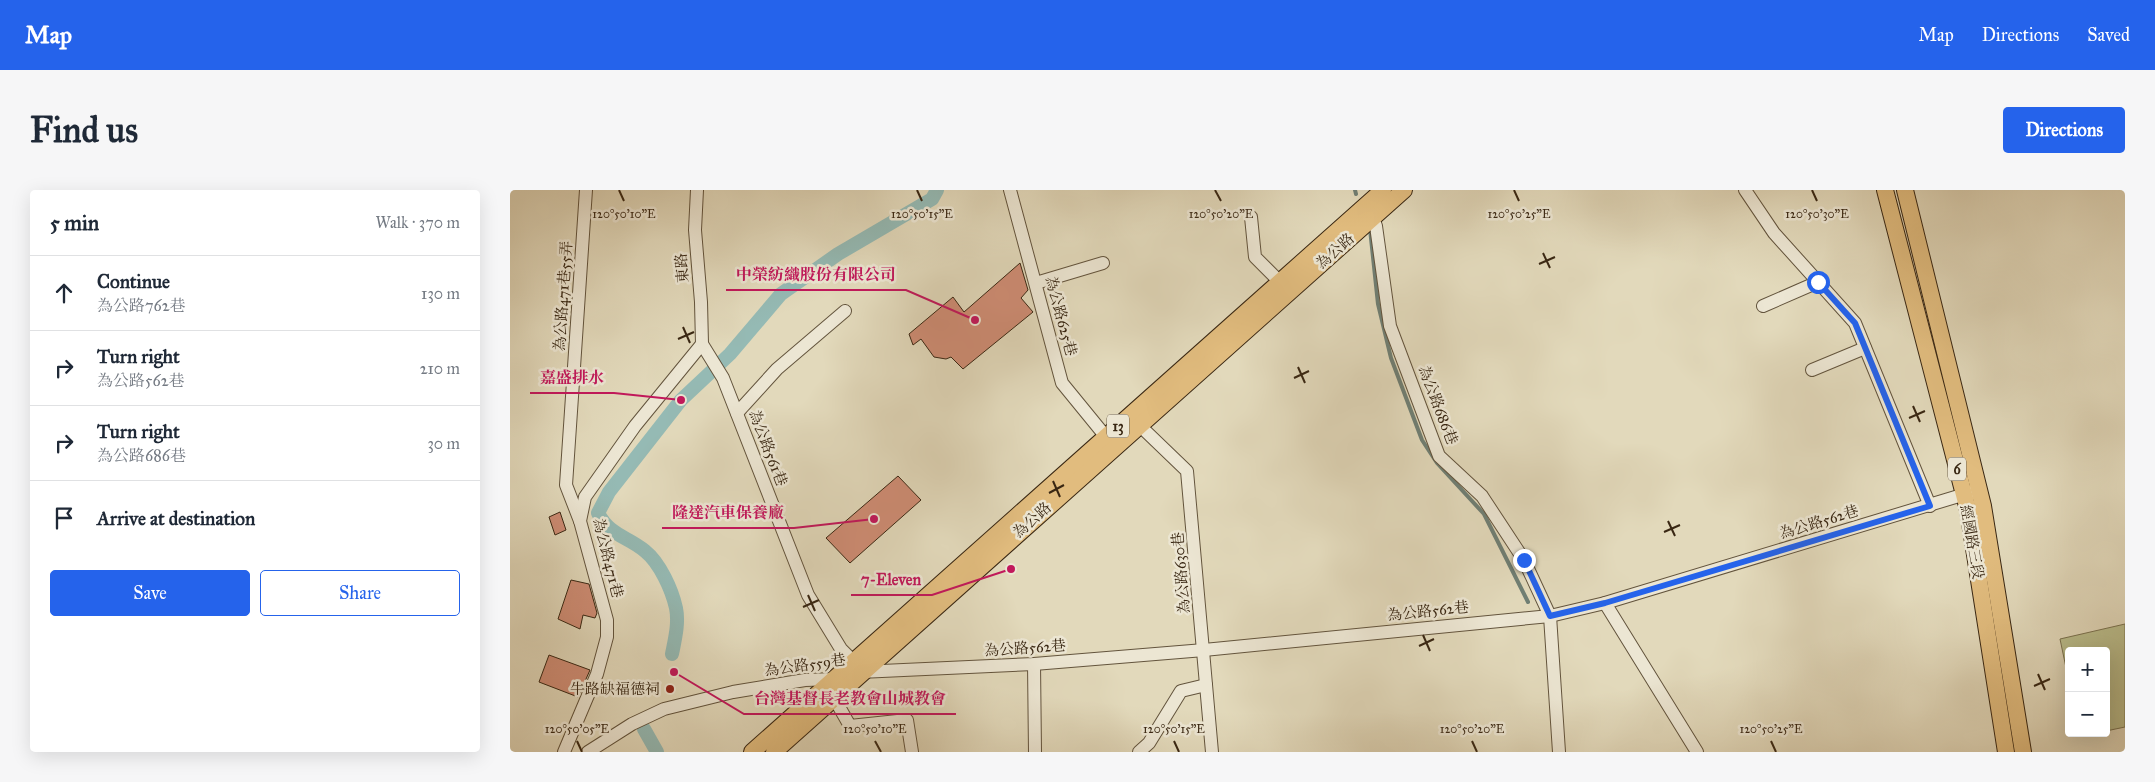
<!DOCTYPE html>
<meta charset="utf-8">
<style>
:root{--surface:#fff;--page:#f6f6f7;--text:#1f2937;--muted:#747a83;--line:#e0e1e3;--accent:#2563eb}
body{margin:0;font-family:"IM FELL Great Primer","Noto Serif TC",serif;background:var(--page);color:var(--text)}
.controls{position:absolute;right:15px;bottom:15px;display:grid;overflow:hidden;border-radius:5px;box-shadow:0 5px 20px #0002}
.controls button{width:45px;height:45px;display:grid;place-items:center;padding:0;border:0;border-bottom:1px solid var(--line);background:var(--surface);color:var(--text);font:25px sans-serif}
.stop{position:absolute;width:15px;height:15px;margin:-11px;border:4px solid #2563eb;border-radius:50%;background:#fff}
.stop.end{background:#2563eb;border-color:#fff;box-shadow:0 1px 5px #0008}
.list{margin:0;padding:0;list-style:none}
h2{display:flex;justify-content:space-between;align-items:center;height:65px;margin:0;padding:0 20px;font-size:21px}
h2 small{font-size:16px;font-weight:400;color:var(--muted)}
.list li{display:grid;grid-template-columns:32px 1fr auto;gap:15px;align-items:center;box-sizing:border-box;height:75px;padding:0 20px;border-top:1px solid var(--line)}
.list b{display:block;font-size:19px;white-space:nowrap}
.list p{margin:0;font-size:16px;white-space:nowrap;color:var(--muted)}
.list em{font-size:16px;font-style:normal;color:var(--muted)}
.actions{display:flex;gap:10px;padding:15px 20px}
.actions a{flex:1;padding:11px 0;border:1px solid var(--accent);border-radius:5px;text-align:center;font-size:18px;color:var(--accent)}
.actions .main{background:var(--accent);color:#fff}
.icon{flex:none;width:28px;height:28px;fill:none;stroke:currentColor;stroke-width:2;stroke-linecap:round;stroke-linejoin:round}
.map{position:relative;flex:none;width:1615px;height:562px;overflow:hidden;border-radius:5px}
header{display:flex;align-items:center;gap:30px;box-sizing:border-box;height:70px;padding:0 25px;background:var(--accent);color:#fff}
header strong{font-size:24px}
nav{display:flex;gap:28px;margin-inline-start:auto;font-size:18px}
.intro{display:flex;align-items:center;justify-content:space-between;box-sizing:border-box;height:120px;padding:0 30px}
h1{margin:0;font-size:35px}
.button{padding:12px 22px;border-radius:5px;background:var(--accent);color:#fff;font-size:18px;font-weight:700}
main{display:flex;gap:30px;padding:0 30px}
aside{flex:1;background:var(--surface);border-radius:5px;box-shadow:0 5px 20px #0002}
.map>svg:first-child{display:block}
.green{fill:#babd8c;stroke:#7a7250}
.lines{fill:none;stroke-linecap:round;stroke-linejoin:round}
.stream{stroke:#707f74;stroke-width:4}
.canal{stroke:#95bab4;stroke-width:14}
.building{fill:#cf8d75;stroke:#392713}
.minor-casing{stroke:#63543d;stroke-width:14}
.major-casing{stroke:#392713;stroke-width:18}
.minor{stroke:#ece6d3;stroke-width:12}
.major{stroke:#e1bc7e;stroke-width:16}
.route{stroke:#2563eb;stroke-width:6}
.ticks{fill:none;stroke:#392713;stroke-width:2}
.poi-dot{fill:#8f2418;stroke:#ece6d3;stroke-width:2}
.labels{text-anchor:middle;stroke-width:5;stroke-linejoin:round;paint-order:stroke}
.shield{fill:#ece6d3;stroke:#6f604d;stroke-width:1}
.shield-label{font-size:14px;font-weight:bold;fill:#392713}
.street-label{font-size:15px;fill:#392713;stroke:#ece6d3}
.poi-label{font-size:15px;fill:#392713;stroke:#ece6d3;text-anchor:end}
.ticks-label{font-size:12px;text-anchor:middle;fill:#392713;stroke:#ece6d3;stroke-width:5;stroke-linejoin:round;paint-order:stroke}
.leader{fill:none;stroke:#c2185b;stroke-width:2}
.callout-dot{fill:#c2185b;stroke:#ece6d3;stroke-width:2}
.callout-label{font-size:16px;text-anchor:middle;font-weight:bold;fill:#c2185b;stroke:#ece6d3;stroke-width:5;stroke-linejoin:round;paint-order:stroke}
</style>
<header>
<strong>Map</strong>
<nav><a>Map</a><a>Directions</a><a>Saved</a></nav>
</header>
<div class="intro"><h1>Find us</h1><a class="button">Directions</a></div>
<main>
<aside>
<h2>5 min<small>Walk · 370 m</small></h2>
<ul class="list">
<li><svg class="icon" aria-label="ahead" viewBox="0 0 24 24"><path d="M12 20V5M6 11l6-6 6 6"/></svg><div><b>Continue</b><p>為公路762巷</p></div><em>130 m</em></li>
<li><svg class="icon" aria-label="right" viewBox="0 0 24 24"><path d="M7 20v-9h11M14 6l5 5-5 5"/></svg><div><b>Turn right</b><p>為公路562巷</p></div><em>210 m</em></li>
<li><svg class="icon" aria-label="right" viewBox="0 0 24 24"><path d="M7 20v-9h11M14 6l5 5-5 5"/></svg><div><b>Turn right</b><p>為公路686巷</p></div><em>30 m</em></li>
<li><svg class="icon" aria-label="arrive" viewBox="0 0 24 24"><path d="M6 21V4h12l-3 4 3 4H6"/></svg><div><b>Arrive at destination</b></div></li>
</ul>
<div class="actions"><a class="main">Save</a><a>Share</a></div>
</aside>
<div class="map">
<svg width="1615" height="562" viewBox="0 0 1615 562">
<rect width="100%" height="100%" fill="#e2d9bb"/>
<filter id="stains"><feTurbulence type="fractalNoise" baseFrequency=".004" numOctaves="4"/><feColorMatrix values="0 0 0 0 .2 0 0 0 0 .09 0 0 0 0 .02 0 0 0 .5 -.17"/></filter>
<radialGradient id="worn" r=".72"><stop offset=".6" stop-color="#630" stop-opacity="0"/><stop offset="1" stop-color="#630" stop-opacity=".3"/></radialGradient>
<polygon class="green" points="1615,434 1615,537 1596,541 1596,461 1559,461 1559,492 1550,449"/>
<g class="lines">
<g class="stream">
<polyline points="845,0 846,4"/>
<polyline points="860,39 868,114 881,168 912,250 927,273 974,324 1018,412"/>
</g>
<g class="canal">
<path d="M162,464C165,449 169,433 166,418C162,400 150,373 135,361C117,346 100,346 88,323L99,302L171,210L220,164L271,104L328,64L422,9L427,0"/>
<polyline points="134,539 147,562"/>
</g>
</g>
<g class="building">
<polygon points="510,73 518,100 511,108 523,122 453,179 441,167 436,169 424,167 411,149 403,155 399,144 443,107 454,122"/>
<polygon points="388,286 411,310 340,373 316,348"/>
<polygon points="50,322 56,340 45,345 39,327"/>
<polygon points="61,390 79,394 87,423 85,428 73,425 70,439 48,429"/>
<polygon points="39,465 80,480 68,507 29,492"/>
</g>
<g class="lines">
<g class="minor-casing">
<g id="minor">
<polyline points="187,0 185,40 191,112 192,154 213,188 298,405 331,459 350,478"/>
<polyline points="500,0 552,193 601,253"/>
<polyline points="1235,0 1264,43 1345,133 1420,316"/>
<polyline points="860,21 866,36 880,136 929,266 972,306 1014,370 1040,426 1049,562"/>
<polyline points="741,27 745,67 770,92"/>
<polyline points="526,93 593,73"/>
<polyline points="1253,116 1308,92"/>
<polyline points="1302,180 1355,158"/>
<polyline points="227,223 267,179 335,121"/>
<polyline points="624,230 677,281 702,562"/>
<polyline points="70,331 56,295 76,0"/>
<polyline points="1095,413 1187,562"/>
<polyline points="524,474 525,562"/>
<polyline points="350,482 524,474 694,460 1040,426 1095,413 1462,302"/>
<polyline points="324,508 340,536 397,530 402,562"/>
<polyline points="54,562 87,484 97,447 97,430 70,331 75,307 125,236 192,154"/>
<polyline points="78,562 122,534 154,519 223,502 295,490 326,489"/>
<polyline points="629,562 639,553 671,501 696,495"/>
</g>
</g>
<g class="major-casing">
<g id="major">
<polyline points="1375,0 1458,320 1496,562"/>
<polyline points="1395,0 1473,316 1513,562"/>
<polyline points="242,562 873,0"/>
<polyline points="264,562 894,0"/>
</g>
</g>
<use href="#minor" class="minor"/>
<use href="#major" class="major"/>
</g>
<g class="lines">
<polyline class="route" points="1014,370 1040,426 1095,413 1420,316 1345,133 1308,92"/>
</g>
<path class="ticks" d="M109,0L114,11M407,0L412,11M705,0L711,11M1004,0L1009,11M1302,0L1307,11M1033,63L1040,78M1029,74L1045,67M173,137L180,153M168,149L184,142M788,177L795,193M784,188L799,181M1403,216L1410,232M1399,228L1415,221M543,291L550,307M539,303L554,295M1158,331L1165,346M1154,342L1170,335M298,405L305,421M293,417L309,410M913,445L920,461M909,456L924,449M1528,484L1535,500M1524,496L1540,489M67,551L72,562M365,551L371,562M664,551L669,562M962,551L967,562M1261,551L1266,562"/>
<circle class="poi-dot" cx="160" cy="499" r="5"/>
<g class="labels">
<g class="shield">
<rect x="597" y="224.5" width="22" height="23" rx="4"/>
<rect x="1438" y="267.5" width="18" height="23" rx="4"/>
</g>
<g class="shield-label">
<text x="608" y="241">13</text>
<text x="1447" y="284">6</text>
</g>
<g class="street-label">
<text transform="translate(825 61) rotate(-42)" y="5">為公路</text>
<text transform="translate(172 78) rotate(-95)" y="5">東路</text>
<text transform="translate(53 106) rotate(-86)" y="5">為公路471巷55弄</text>
<text transform="translate(551 126) rotate(75)" y="5">為公路625巷</text>
<text transform="translate(928 215) rotate(69)" y="5">為公路686巷</text>
<text transform="translate(258 258) rotate(69)" y="5">為公路561巷</text>
<text transform="translate(522 330) rotate(-42)" y="5">為公路</text>
<text transform="translate(1309 332) rotate(-17)" y="5">為公路562巷</text>
<text transform="translate(1462 352) rotate(80)" y="5">經國路三段</text>
<text transform="translate(98 368) rotate(76)" y="5">為公路471巷</text>
<text transform="translate(671 383) rotate(-95)" y="5">為公路630巷</text>
<text transform="translate(918 421) rotate(-6)" y="5">為公路562巷</text>
<text transform="translate(515 458) rotate(-4)" y="5">為公路562巷</text>
<text transform="translate(295 475) rotate(-8)" y="5">為公路559巷</text>
</g>
<g class="poi-label">
<text x="150" y="504">牛路缺福德祠</text>
</g>
</g>
<g class="ticks-label">
<text x="114" y="28">120°50'10"E</text>
<text x="412" y="28">120°50'15"E</text>
<text x="711" y="28">120°50'20"E</text>
<text x="1009" y="28">120°50'25"E</text>
<text x="1307" y="28">120°50'30"E</text>
<text x="67" y="543">120°50'05"E</text>
<text x="365" y="543">120°50'10"E</text>
<text x="664" y="543">120°50'15"E</text>
<text x="962" y="543">120°50'20"E</text>
<text x="1261" y="543">120°50'25"E</text>
</g>
<path class="leader" d="M465 130L396 100H216M171 210L104 203H20M364 329L284 338H152M501 379L422 405H341M164 482L234 524H446"/>
<g class="callout-dot">
<circle cx="465" cy="130" r="5"/>
<circle cx="171" cy="210" r="5"/>
<circle cx="364" cy="329" r="5"/>
<circle cx="501" cy="379" r="5"/>
<circle cx="164" cy="482" r="5"/>
</g>
<g class="callout-label">
<text x="306" y="90">中榮紡織股份有限公司</text>
<text x="62" y="193">嘉盛排水</text>
<text x="218" y="328">隆達汽車保養廠</text>
<text x="381" y="395">7-Eleven</text>
<text x="340" y="514">台灣基督長老教會山城教會</text>
</g>
<rect width="100%" height="100%" filter="url(#stains)"/>
<rect width="100%" height="100%" fill="url(#worn)"/>
</svg>
<div class="controls">
<button>+</button>
<button>−</button>
</div>
<div class="stop" style="left:1308px;top:92px"></div>
<div class="stop end" style="left:1014px;top:370px"></div>
</div>
</main>
